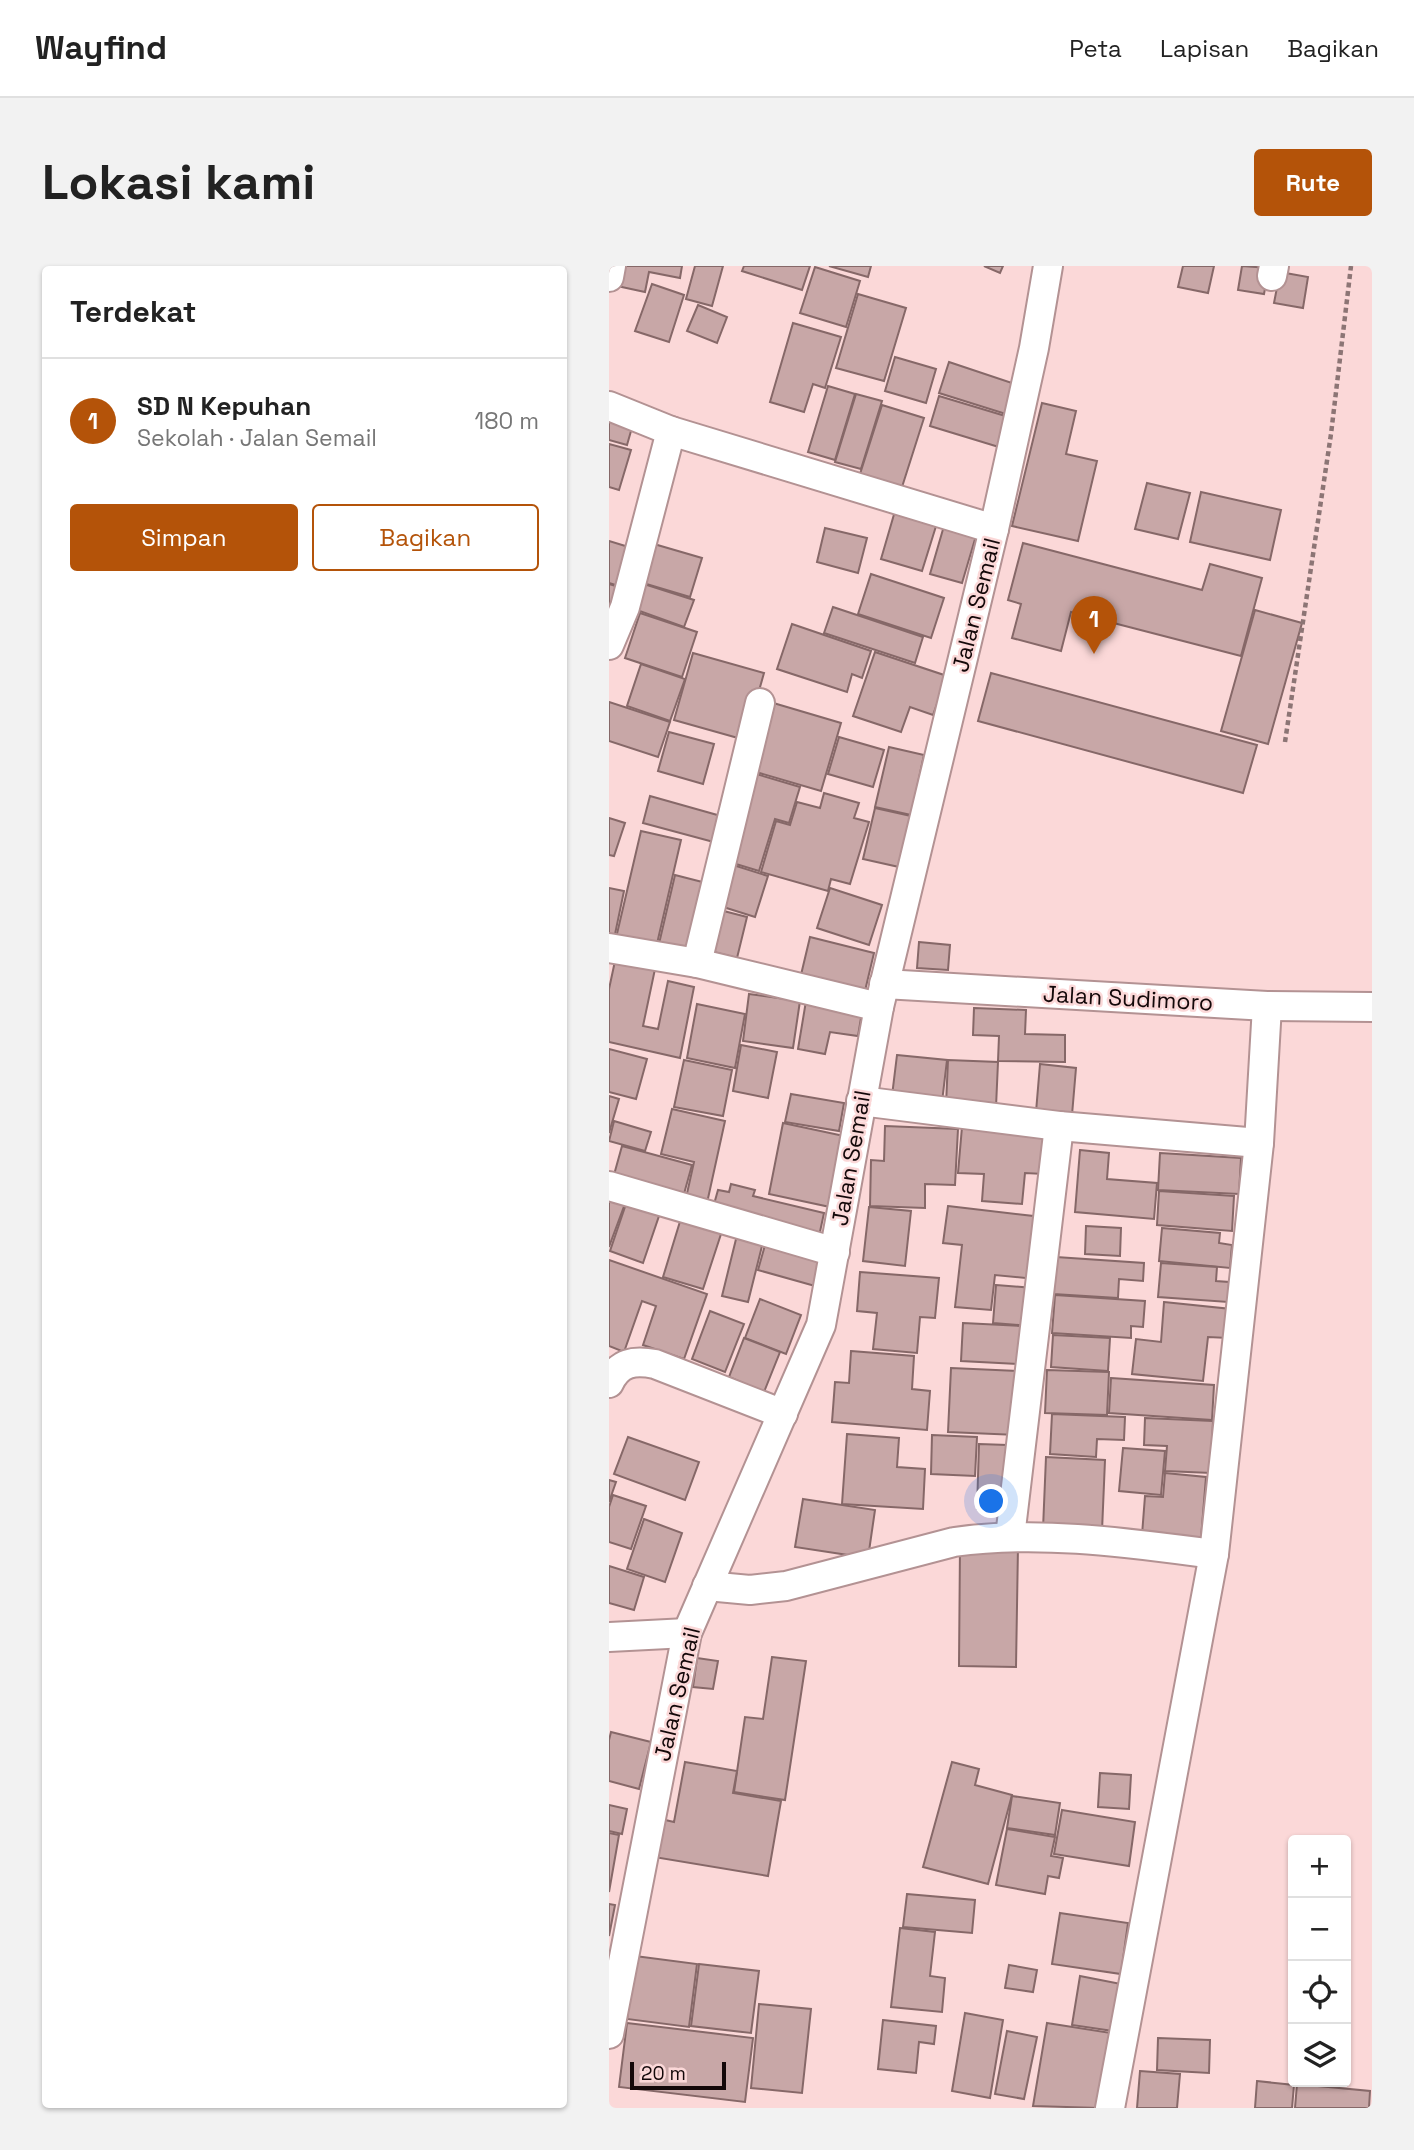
<!DOCTYPE html>
<html lang="id">
<meta charset="utf-8">
<style>
:root{--surface:#fff;--page:#f2f2f2;--text:#222;--muted:#767676;--line:#e0e0e0;--accent:#b45309}
body{margin:0;font-family:"Space Grotesk",sans-serif;background:var(--page);color:var(--text)}
.controls{position:absolute;right:21px;bottom:21px;display:grid;overflow:hidden;border-radius:7px;box-shadow:0 2px 5px #0004}
.controls button{width:63px;height:63px;display:grid;place-items:center;padding:0;border:0;border-bottom:2px solid var(--line);background:var(--surface);color:var(--text);font:35px sans-serif}
.scale{position:absolute;left:21px;bottom:18px;width:96px;box-sizing:border-box;padding-left:7px;border:4px solid #130809;border-top:0;font-size:19px;line-height:24px;white-space:nowrap;color:#130809;-webkit-text-stroke:5px #fbd8d8;paint-order:stroke}
.you{position:absolute;left:383px;top:1236px;width:24px;height:24px;margin:-18px;border:5px solid #fff;border-radius:50%;background:#1a73e8;box-shadow:0 0 0 10px #1a73e833}
.badge{display:grid;place-items:center;width:46px;height:46px;border-radius:50%;background:var(--accent);color:#fff;font-size:23px;font-weight:700}
.pin{position:absolute;translate:-50% -58px;filter:drop-shadow(0 2px 4px #0008)}
.pin::after{content:'';position:absolute;top:37px;width:24px;height:21px;background:inherit;clip-path:polygon(0 0,100% 0,50% 100%)}
.list{margin:0;padding:0;list-style:none}
h2{display:flex;justify-content:space-between;align-items:center;height:91px;margin:0;padding:0 28px;font-size:30px}
h2 small{font-size:23px;font-weight:400;color:var(--muted)}
.list li{display:grid;grid-template-columns:46px 1fr auto;gap:21px;align-items:center;box-sizing:border-box;height:126px;padding:0 28px;border-top:2px solid var(--line)}
.list b{display:block;font-size:26px;white-space:nowrap}
.list p{margin:0;font-size:23px;white-space:nowrap;color:var(--muted)}
.list em{font-size:23px;font-style:normal;color:var(--muted)}
.actions{display:flex;gap:14px;padding:21px 28px}
.actions a{flex:1;padding:16px 0;border:2px solid var(--accent);border-radius:7px;text-align:center;font-size:24px;color:var(--accent)}
.actions .main{background:var(--accent);color:#fff}
.icon{flex:none;width:38px;height:38px;fill:none;stroke:currentColor;stroke-width:2;stroke-linecap:round;stroke-linejoin:round}
.map{position:relative;flex:none;width:763px;height:1842px;overflow:hidden;border-radius:7px}
header{display:flex;align-items:center;gap:42px;box-sizing:border-box;height:98px;padding:0 35px;background:var(--surface);border-bottom:2px solid var(--line)}
header strong{font-size:33px}
nav{display:flex;gap:38px;margin-inline-start:auto;font-size:24px}
.intro{display:flex;align-items:center;justify-content:space-between;box-sizing:border-box;height:168px;padding:0 42px}
h1{margin:0;font-size:49px}
.button{padding:18px 32px;border-radius:7px;background:var(--accent);color:#fff;font-size:24px;font-weight:700}
main{display:flex;gap:42px;padding:0 42px}
aside{flex:1;background:var(--surface);border-radius:7px;box-shadow:0 2px 5px #0004}
.map>svg:first-child{display:block}
.building{fill:#c8a7a7;stroke:#866868;stroke-width:2}
.lines{fill:none;stroke-linecap:round;stroke-linejoin:round}
.minor-casing{stroke:#b39293;stroke-width:32}
.path{stroke:#8c7575;stroke-width:4.5;stroke-dasharray:5 3.5;stroke-linecap:butt}
.minor{stroke:#fff;stroke-width:28}
.labels{text-anchor:middle;stroke-width:5;stroke-linejoin:round;paint-order:stroke}
.street-label{font-size:23px;fill:#130809;stroke:#fbd8d8}
</style>
<header>
<strong>Wayfind</strong>
<nav><a>Peta</a><a>Lapisan</a><a>Bagikan</a></nav>
</header>
<div class="intro"><h1>Lokasi kami</h1><a class="button">Rute</a></div>
<main>
<aside>
<h2>Terdekat<small></small></h2>
<ul class="list">
<li><span class="badge">1</span><div><b>SD N Kepuhan</b><p>Sekolah · Jalan Semail</p></div><em>180 m</em></li>
</ul>
<div class="actions"><a class="main">Simpan</a><a>Bagikan</a></div>
</aside>
<div class="map">
<svg width="763" height="1842" viewBox="0 0 763 1842">
<rect width="100%" height="100%" fill="#fbd8d8"/>
<g class="building">
<polygon points="12,0 73,0 71,12 40,6 36,26 8,20"/>
<polygon points="86,0 114,0 103,40 77,33"/>
<polygon points="135,0 201,0 193,24 133,5"/>
<polygon points="220,0 262,0 259,11"/>
<polygon points="375,0 394,0 391,7"/>
<polygon points="574,0 605,0 599,27 569,21"/>
<polygon points="633,0 660,2 655,28 629,24"/>
<polygon points="206,1 251,15 237,61 191,47"/>
<polygon points="671,6 699,11 694,42 665,37"/>
<polygon points="43,18 75,29 60,76 26,65"/>
<polygon points="249,28 297,42 275,115 227,102"/>
<polygon points="89,39 118,51 108,77 78,65"/>
<polygon points="184,57 232,71 216,122 204,118 195,146 161,136"/>
<polygon points="286,91 327,103 317,137 276,125"/>
<polygon points="340,96 409,119 400,149 330,127"/>
<polygon points="219,120 246,128 226,194 199,186"/>
<polygon points="247,128 273,135 252,203 226,196"/>
<polygon points="330,130 403,152 393,182 321,160"/>
<polygon points="433,137 467,145 457,188 488,195 469,275 403,260"/>
<polygon points="273,139 315,152 293,221 251,208"/>
<polygon points="0,152 24,158 18,179 0,174"/>
<polygon points="0,178 22,184 10,224 0,221"/>
<polygon points="538,217 581,227 569,273 526,263"/>
<polygon points="592,226 672,244 661,294 581,276"/>
<polygon points="286,245 328,257 313,305 272,293"/>
<polygon points="337,253 369,263 353,317 321,308"/>
<polygon points="216,262 258,272 249,307 208,296"/>
<polygon points="0,275 26,283 13,321 0,317"/>
<polygon points="414,277 593,324 601,298 653,312 632,390 462,346 452,385 403,372 412,338 399,334"/>
<polygon points="45,278 93,292 81,331 34,317"/>
<polygon points="262,308 335,332 322,372 249,348"/>
<polygon points="0,318 16,323 0,361"/>
<polygon points="35,318 85,334 75,361 25,343"/>
<polygon points="224,341 314,371 306,397 215,367"/>
<polygon points="646,344 693,357 659,478 612,465"/>
<polygon points="31,347 88,366 73,411 16,392"/>
<polygon points="183,358 262,385 253,412 243,408 238,426 168,403"/>
<polygon points="266,386 338,410 324,449 301,441 292,466 244,450"/>
<polygon points="84,387 155,407 136,474 65,454"/>
<polygon points="32,398 76,413 61,455 18,440"/>
<polygon points="382,407 648,479 634,527 369,455"/>
<polygon points="0,436 61,456 49,491 0,475"/>
<polygon points="161,436 232,457 212,525 140,504"/>
<polygon points="60,466 105,478 94,518 49,505"/>
<polygon points="230,471 275,484 264,521 219,508"/>
<polygon points="280,481 315,489 302,549 266,541"/>
<polygon points="144,507 191,521 180,557 166,553 150,605 117,595"/>
<polygon points="215,527 250,537 245,552 260,556 241,618 222,613 219,625 152,606 167,555 181,559 188,536 211,542"/>
<polygon points="41,530 119,552 112,578 34,557"/>
<polygon points="266,542 302,550 290,601 254,593"/>
<polygon points="0,552 16,557 5,590 0,589"/>
<polygon points="32,565 72,574 47,682 7,672"/>
<polygon points="121,598 159,610 146,651 108,639"/>
<polygon points="66,609 105,619 87,691 49,682"/>
<polygon points="0,622 15,625 5,673 0,672"/>
<polygon points="221,622 273,639 260,679 208,662"/>
<polygon points="103,642 138,651 128,692 93,683"/>
<polygon points="201,671 265,687 255,729 191,713"/>
<polygon points="310,676 341,679 339,704 308,702"/>
<polygon points="6,695 46,703 34,760 49,763 59,715 85,721 71,792 0,776 0,723"/>
<polygon points="140,728 191,735 184,782 134,775"/>
<polygon points="197,735 253,746 249,770 221,766 216,788 189,783"/>
<polygon points="88,738 136,748 126,802 78,792"/>
<polygon points="365,742 417,744 416,768 456,769 456,796 389,795 390,770 364,769"/>
<polygon points="132,779 168,786 159,832 124,825"/>
<polygon points="0,783 38,793 27,833 0,826"/>
<polygon points="288,789 338,794 333,836 283,830"/>
<polygon points="75,794 123,804 114,850 65,841"/>
<polygon points="339,794 389,796 387,841 337,839"/>
<polygon points="431,798 467,802 463,849 427,846"/>
<polygon points="182,828 235,837 230,865 176,856"/>
<polygon points="0,830 10,833 0,867"/>
<polygon points="63,843 116,855 98,937 77,932 85,896 52,888"/>
<polygon points="5,855 42,866 36,885 0,875"/>
<polygon points="174,857 235,870 221,941 160,928"/>
<polygon points="276,860 349,863 346,919 316,918 316,942 261,940 262,894 275,895"/>
<polygon points="353,861 439,867 435,908 416,907 413,938 373,935 375,908 349,907"/>
<polygon points="13,880 83,899 73,935 3,916"/>
<polygon points="471,884 500,887 498,913 548,917 545,953 466,946"/>
<polygon points="551,887 632,892 630,928 549,924"/>
<polygon points="122,918 146,924 144,930 215,947 209,975 102,949 109,924 120,926"/>
<polygon points="550,925 625,930 623,965 548,959"/>
<polygon points="0,929 17,935 0,981"/>
<polygon points="18,935 51,947 34,997 1,985"/>
<polygon points="339,940 433,951 426,1013 386,1009 382,1044 346,1041 353,979 334,977"/>
<polygon points="260,941 302,945 296,1000 254,995"/>
<polygon points="73,949 114,962 94,1023 54,1011"/>
<polygon points="477,960 512,962 511,990 476,988"/>
<polygon points="553,962 611,967 610,977 623,979 621,1002 550,995"/>
<polygon points="129,965 155,972 139,1036 113,1030"/>
<polygon points="158,972 215,987 206,1020 149,1004"/>
<polygon points="447,991 535,997 534,1015 510,1013 509,1032 444,1028"/>
<polygon points="0,994 98,1028 75,1093 34,1079 47,1040 33,1035 15,1086 0,1080"/>
<polygon points="552,997 608,1001 607,1015 620,1016 619,1036 549,1031"/>
<polygon points="251,1006 330,1012 326,1052 311,1051 308,1087 264,1083 268,1047 248,1045"/>
<polygon points="387,1019 424,1022 421,1060 384,1057"/>
<polygon points="446,1029 536,1035 534,1061 522,1060 522,1072 443,1067"/>
<polygon points="151,1033 192,1049 177,1088 136,1072"/>
<polygon points="555,1036 622,1043 619,1072 599,1071 594,1115 523,1108 527,1073 552,1076"/>
<polygon points="101,1045 135,1058 116,1106 83,1093"/>
<polygon points="354,1057 412,1060 410,1098 352,1095"/>
<polygon points="444,1069 501,1072 499,1105 442,1101"/>
<polygon points="135,1072 171,1086 155,1126 120,1111"/>
<polygon points="242,1085 305,1090 303,1123 321,1125 318,1164 223,1156 226,1116 240,1117"/>
<polygon points="342,1102 410,1105 408,1169 339,1166"/>
<polygon points="438,1104 500,1106 498,1149 436,1147"/>
<polygon points="502,1112 605,1119 603,1154 500,1147"/>
<polygon points="443,1148 516,1151 515,1174 488,1173 487,1191 441,1188"/>
<polygon points="536,1152 604,1155 602,1207 556,1205 558,1180 535,1179"/>
<polygon points="238,1168 290,1172 288,1201 316,1203 314,1243 233,1238"/>
<polygon points="323,1169 368,1171 366,1210 322,1208"/>
<polygon points="19,1171 90,1196 76,1234 5,1208"/>
<polygon points="370,1178 398,1179 396,1243 368,1243"/>
<polygon points="514,1182 556,1185 552,1229 510,1225"/>
<polygon points="437,1191 496,1194 493,1265 434,1263"/>
<polygon points="556,1207 597,1211 592,1273 533,1269 536,1230 554,1231"/>
<polygon points="0,1214 7,1216 0,1236"/>
<polygon points="4,1229 37,1240 22,1283 0,1276 0,1241"/>
<polygon points="194,1233 266,1244 259,1292 186,1281"/>
<polygon points="35,1253 73,1267 56,1316 18,1303"/>
<polygon points="351,1280 409,1280 407,1401 350,1400"/>
<polygon points="0,1300 35,1311 25,1344 0,1337"/>
<polygon points="163,1391 197,1395 176,1534 125,1526 136,1451 154,1453"/>
<polygon points="88,1392 109,1395 104,1423 84,1421"/>
<polygon points="2,1466 42,1476 30,1523 0,1515 0,1474"/>
<polygon points="76,1496 128,1505 124,1527 172,1535 159,1610 45,1591 52,1553 65,1556"/>
<polygon points="343,1496 370,1503 366,1519 403,1529 379,1618 314,1601"/>
<polygon points="491,1507 522,1509 520,1543 489,1541"/>
<polygon points="403,1530 451,1537 446,1569 398,1562"/>
<polygon points="0,1539 18,1543 13,1568 0,1565"/>
<polygon points="453,1544 526,1556 520,1600 445,1588"/>
<polygon points="398,1563 446,1571 442,1590 454,1592 450,1612 439,1610 436,1628 387,1619"/>
<polygon points="0,1567 10,1569 0,1626"/>
<polygon points="298,1628 366,1634 363,1667 294,1661"/>
<polygon points="0,1638 6,1639 0,1670"/>
<polygon points="451,1647 519,1657 512,1708 443,1698"/>
<polygon points="291,1662 326,1666 321,1710 336,1712 333,1746 282,1741"/>
<polygon points="26,1690 88,1698 80,1761 18,1753"/>
<polygon points="90,1698 150,1705 142,1767 82,1760"/>
<polygon points="400,1699 428,1704 424,1726 396,1722"/>
<polygon points="471,1710 512,1718 504,1765 463,1759"/>
<polygon points="150,1738 202,1743 193,1827 142,1822"/>
<polygon points="356,1747 394,1754 381,1832 343,1825"/>
<polygon points="274,1754 327,1760 325,1778 310,1776 307,1807 269,1803"/>
<polygon points="18,1757 144,1772 136,1836 10,1821"/>
<polygon points="438,1757 502,1767 491,1842 424,1840"/>
<polygon points="398,1765 428,1771 415,1833 386,1828"/>
<polygon points="549,1772 601,1774 600,1807 548,1804"/>
<polygon points="531,1805 571,1808 568,1842 528,1842"/>
<polygon points="648,1815 685,1819 683,1842 646,1842"/>
<polygon points="688,1818 761,1825 760,1842 686,1842"/>
</g>
<g class="lines">
<g class="minor-casing">
<g id="minor">
<polyline points="663,10 665,0"/>
<polyline points="0,11 2,0"/>
<polyline points="0,140 62,165 385,263"/>
<polyline points="0,379 16,341 62,165"/>
<polyline points="0,682 88,697 270,741"/>
<polyline points="88,697 151,437"/>
<polyline points="275,718 658,740 763,741"/>
<polyline points="252,835 450,860 650,877"/>
<polyline points="0,920 226,986"/>
<path d="M0,1117C10,1096 25,1094 46,1098L174,1148"/>
<polyline points="401,1271 450,860"/>
<path d="M98,1320L141,1324L177,1320L345,1276C431,1264 520,1277 605,1288"/>
<polyline points="0,1371 78,1367"/>
<polyline points="0,1768 78,1367 212,1059 270,741 385,263 425,82 439,0"/>
<polyline points="501,1842 605,1288 650,877 658,740"/>
</g>
</g>
<polyline class="path" points="676,476 722,168 742,0"/>
<use href="#minor" class="minor"/>
</g>
<g class="labels">
<g class="street-label">
<text transform="translate(367 339) rotate(-76)" y="8">Jalan Semail</text>
<text transform="translate(519 732) rotate(3)" y="8">Jalan Sudimoro</text>
<text transform="translate(242 892) rotate(-80)" y="8">Jalan Semail</text>
<text transform="translate(68 1428) rotate(-77)" y="8">Jalan Semail</text>
</g>
</g>
</svg>
<div class="controls">
<button>+</button>
<button>−</button>
<button><svg class="icon" aria-label="locate" viewBox="0 0 24 24"><circle cx="12" cy="12" r="6"/><path d="M12 2v4M12 18v4M2 12h4M18 12h4"/></svg></button>
<button><svg class="icon" aria-label="layers" viewBox="0 0 24 24"><path d="M12 4l9 5-9 5-9-5zM3 14l9 5 9-5"/></svg></button>
</div>
<div class="scale">20 m</div>
<div class="you"></div>
<div class="pin badge" style="left:485px;top:388px">1</div>
</div>
</main>
